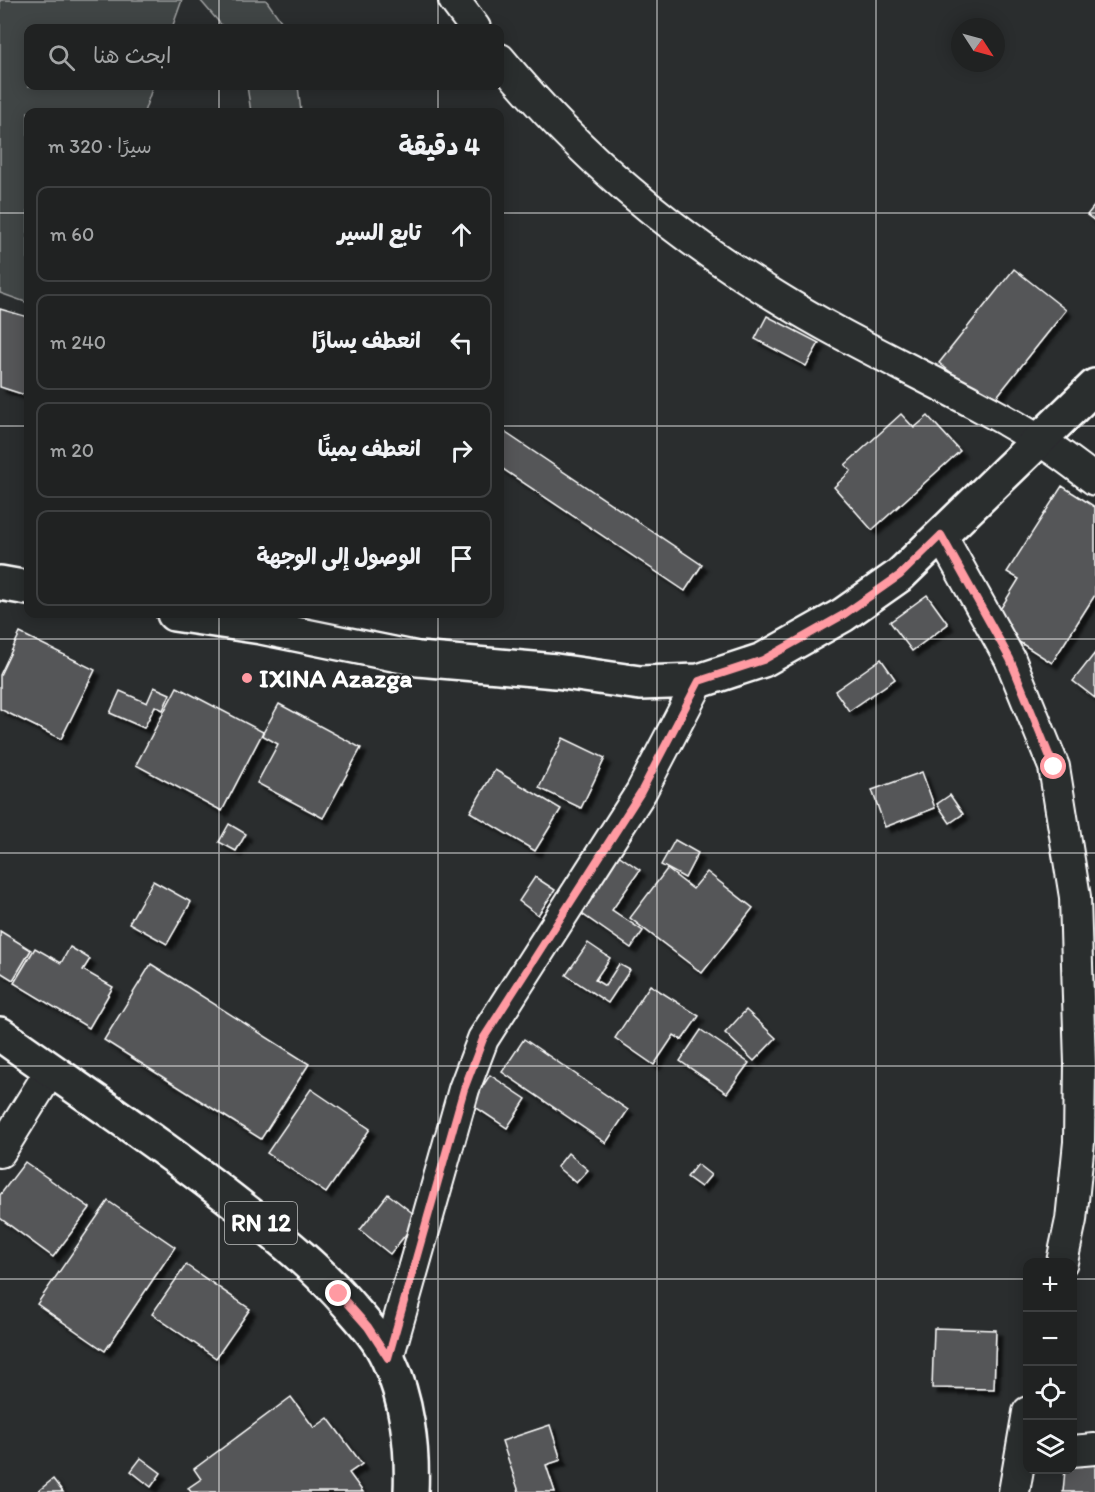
<!DOCTYPE html>
<html lang="ar">
<meta charset="utf-8">
<style>
:root{--surface:#202222;--page:#2d2f2f;--text:#f1f3f6;--muted:#a2a4a5;--line:#3d3f40}
body{margin:0;font-family:Itim,"Playpen Sans Arabic",sans-serif;background:var(--page);color:var(--text);direction:rtl}
.controls{position:absolute;right:18px;bottom:18px;display:grid;overflow:hidden;border-radius:12px;box-shadow:0 3px 15px #0003}
.controls button{width:54px;height:54px;display:grid;place-items:center;padding:0;border:0;border-bottom:2px solid var(--line);background:var(--surface);color:var(--text);font:30px sans-serif}
.compass{position:absolute;left:951px;top:18px;width:54px;height:54px;border-radius:50%;background:var(--surface);box-shadow:0 3px 15px #0003;rotate:126deg}
.stop{position:absolute;width:18px;height:18px;margin:-14px;border:4px solid #ff9aa2;border-radius:50%;background:#fff}
.stop.end{background:#ff9aa2;border-color:#fff;box-shadow:0 2px 6px #0008}
.list{margin:0;padding:0;list-style:none}
h2{display:flex;justify-content:space-between;align-items:center;height:78px;margin:0;padding:0 24px;font-size:26px}
h2 small{font-size:20px;font-weight:400;color:var(--muted)}
.list li{display:grid;grid-template-columns:39px 1fr auto;gap:18px;align-items:center;box-sizing:border-box;height:96px;margin:0 12px 12px;padding:0 12px;border:2px solid var(--line);border-radius:12px}
.list b{display:block;font-size:22px;white-space:nowrap}
.list em{font-size:20px;font-style:normal;color:var(--muted)}
.icon{flex:none;width:33px;height:33px;fill:none;stroke:currentColor;stroke-width:2;stroke-linecap:round;stroke-linejoin:round}
.map{position:relative;flex:none;width:1095px;height:1492px;overflow:hidden;direction:ltr}
.search{position:absolute;background:var(--surface);box-shadow:0 3px 15px #0003;left:24px;top:24px;width:480px;height:66px;display:flex;align-items:center;gap:15px;box-sizing:border-box;padding:0 21px;border-radius:12px;color:var(--muted);font-size:22px}
.panel{position:absolute;background:var(--surface);box-shadow:0 3px 15px #0003;left:24px;top:108px;width:480px;height:510px;border-radius:12px;direction:rtl}
.map>svg:first-child{display:block}
.green{fill:#414445;stroke:#a0a2a2;stroke-width:1.5}
.building{fill:#555758;stroke:#fff;stroke-width:1.5;filter:url(#shadow)}
.lines{fill:none;stroke-linecap:round;stroke-linejoin:round}
.minor-casing{stroke:#fff;stroke-width:34}
.primary-casing{stroke:#fff;stroke-width:38}
.minor{stroke:#2a2d2e;stroke-width:30}
.primary{stroke:#2a2d2e;stroke-width:33}
.route{stroke:#ff9aa2;stroke-width:8}
.grid{fill:none;stroke:#fff;stroke-width:1.5;stroke-opacity:0.55}
.poi-dot{fill:#ff9aa2;stroke:#2a2d2e;stroke-width:2}
.labels{text-anchor:middle;stroke-width:4.5;stroke-linejoin:round;paint-order:stroke}
.shield{fill:#2a2d2e;stroke:#bfc0c0;stroke-width:1.5}
.shield-label{font-size:24px;font-weight:bold;fill:#fff}
.poi-label{font-size:26px;font-weight:bold;fill:#fff;stroke:#2a2d2e;text-anchor:start}
</style>
<div class="map">
<svg width="1095" height="1492" viewBox="0 0 1095 1492">
<defs>
<filter id="shadow"><feDropShadow dx="5.5" dy="5.5" stdDeviation="1.5" flood-color="#0009"/></filter>
</defs>
<rect width="100%" height="100%" fill="#2a2d2e"/>
<filter id="ink" filterUnits="userSpaceOnUse"><feTurbulence type="fractalNoise" baseFrequency=".0167" numOctaves="2"/><feDisplacementMap in="SourceGraphic" scale="12" xChannelSelector="R" yChannelSelector="G"/><feConvolveMatrix kernelMatrix="1 2 1 2 8 2 1 2 1" color-interpolation-filters="sRGB"/></filter>
<g filter="url(#ink)">
<g class="green">
<polygon points="0,0 182,0 172,28 28,28 28,86 153,86 144,112 28,112 28,303 0,293"/>
<polygon points="200,0 266,0 286,28 224,28"/>
<polygon points="247,86 298,86 301,112 251,112"/>
</g>
<g class="building">
<polygon points="1095,205 1095,221 1087,215"/>
<polygon points="1014,269 1066,310 991,404 939,363"/>
<polygon points="0,309 28,317 28,396 0,387"/>
<polygon points="767,316 819,343 806,366 755,339"/>
<polygon points="901,414 914,428 928,416 960,451 872,530 834,487 851,471 845,465"/>
<polygon points="500,429 702,565 685,591 500,467"/>
<polygon points="1062,486 1095,507 1095,595 1052,663 991,624 1019,579 1007,572"/>
<polygon points="927,595 948,624 912,651 890,622"/>
<polygon points="20,633 95,670 61,739 0,709 0,675"/>
<polygon points="1095,653 1095,698 1073,681"/>
<polygon points="881,659 895,679 849,711 835,691"/>
<polygon points="154,687 170,694 163,710 155,706 144,728 110,713 120,691 147,703"/>
<polygon points="177,687 263,732 222,811 136,765"/>
<polygon points="279,704 361,748 323,818 257,783 278,744 262,735"/>
<polygon points="563,738 605,758 581,808 539,788"/>
<polygon points="495,770 561,809 535,851 470,812"/>
<polygon points="922,772 935,808 885,827 872,790"/>
<polygon points="950,795 963,814 950,823 937,804"/>
<polygon points="229,824 246,834 236,851 219,842"/>
<polygon points="675,840 698,853 685,878 661,865"/>
<polygon points="611,850 640,870 612,910 643,931 631,948 572,907"/>
<polygon points="667,869 693,889 707,872 753,908 702,973 630,918"/>
<polygon points="535,877 555,890 538,915 519,901"/>
<polygon points="153,881 191,902 167,944 129,923"/>
<polygon points="0,931 31,950 13,980 0,972"/>
<polygon points="588,943 610,958 595,980 605,986 619,964 630,970 608,1003 566,975"/>
<polygon points="70,947 90,959 83,970 113,987 89,1028 14,983 35,948 61,963"/>
<polygon points="151,964 309,1064 261,1139 104,1040"/>
<polygon points="650,985 699,1016 682,1040 674,1035 654,1065 615,1038"/>
<polygon points="746,1010 776,1038 754,1061 725,1033"/>
<polygon points="701,1030 749,1063 727,1093 680,1061"/>
<polygon points="524,1039 628,1110 606,1143 502,1072"/>
<polygon points="490,1075 526,1099 507,1128 471,1104"/>
<polygon points="311,1089 370,1129 326,1193 267,1153"/>
<polygon points="568,1153 588,1170 576,1183 557,1167"/>
<polygon points="25,1162 90,1208 53,1257 0,1218 0,1195"/>
<polygon points="697,1164 711,1175 701,1187 687,1177"/>
<polygon points="388,1194 419,1218 390,1254 360,1230"/>
<polygon points="108,1201 175,1247 105,1351 37,1304"/>
<polygon points="186,1265 250,1309 216,1358 152,1314"/>
<polygon points="934,1328 996,1330 994,1389 932,1388"/>
<polygon points="291,1397 314,1428 328,1418 362,1464 349,1473 363,1492 191,1492 188,1488 201,1479 194,1469"/>
<polygon points="550,1425 561,1460 546,1465 555,1492 519,1492 502,1441"/>
<polygon points="141,1458 161,1473 151,1487 131,1471"/>
<polygon points="1072,1462 1095,1464 1095,1492 1063,1492 1065,1470 1072,1470"/>
<polygon points="53,1479 63,1492 37,1492"/>
</g>
<g class="lines">
<g class="minor-casing">
<g id="minor">
<polyline points="454,0 475,28"/>
<path d="M500,59C580,156 670,232 777,297C862,350 955,388 1040,441C1059,452 1077,467 1095,480"/>
<polyline points="941,535 1010,659 1054,767 1075,897 1080,1064 1079,1142 1071,1220 1062,1262"/>
<polyline points="0,1152 51,1070"/>
<polyline points="388,1358 464,1089 483,1039 641,792 699,681"/>
<polyline points="1072,1451 1095,1449"/>
<polyline points="1014,1492 1028,1412"/>
</g>
</g>
<g class="primary-casing">
<g id="primary">
<polyline points="0,583 28,588"/>
<polyline points="174,614 261,627 418,659 556,671 640,683 699,681 763,660 843,615 900,575 1095,386"/>
<path d="M0,1034C83,1093 168,1149 247,1212C283,1241 318,1269 348,1304C362,1320 379,1338 388,1359C407,1399 413,1448 411,1492"/>
</g>
</g>
<use href="#minor" class="minor"/>
<use href="#primary" class="primary"/>
</g>
</g>
<g class="lines" filter="url(#ink)">
<polyline class="route" points="339,1294 368,1327 388,1358 464,1089 483,1039 641,792 699,681 763,660 843,615 900,575 941,535 1010,659 1054,767"/>
</g>
<path class="grid" d="M219,0V28M438,0V28M657,0V1492M876,0V1492M219,86V112M438,86V112M0,213H28M500,213H1095M0,426H28M500,426H1095M219,614V1492M438,614V1492M0,639H1095M0,853H1095M0,1066H1095M0,1279H1028M1072,1279H1095"/>
<circle class="poi-dot" cx="247" cy="678" r="6"/>
<g class="labels">
<rect class="shield" x="225" y="1202" width="72" height="42" rx="4.5"/>
<g class="shield-label">
<text x="261" y="1231">RN 12</text>
</g>
<g class="poi-label">
<text x="259" y="687">IXINA Azazga</text>
</g>
</g>
</svg>
<div class="controls">
<button>+</button>
<button>−</button>
<button><svg class="icon" aria-label="locate" viewBox="0 0 24 24"><circle cx="12" cy="12" r="6"/><path d="M12 2v4M12 18v4M2 12h4M18 12h4"/></svg></button>
<button><svg class="icon" aria-label="layers" viewBox="0 0 24 24"><path d="M12 4l9 5-9 5-9-5zM3 14l9 5 9-5"/></svg></button>
</div>
<svg class="compass" viewBox="-18 -18 36 36"><path d="M0-13l5 13h-10z" fill="#e53935"/><path d="M0 13l5-13h-10z" fill="#a2a4a5"/></svg>
<div class="stop" style="left:1054px;top:767px"></div>
<div class="stop end" style="left:339px;top:1294px"></div>
<div class="search"><svg class="icon" aria-label="search" viewBox="0 0 24 24"><circle cx="10" cy="10" r="6"/><path d="M15 15l6 6"/></svg>ابحث هنا</div>
<section class="panel">
<h2>4 دقيقة<small>سيرًا · 320 m</small></h2>
<ul class="list">
<li><svg class="icon" aria-label="ahead" viewBox="0 0 24 24"><path d="M12 20V5M6 11l6-6 6 6"/></svg><div><b>تابع السير</b></div><em>60 m</em></li>
<li><svg class="icon" aria-label="left" viewBox="0 0 24 24"><path d="M17 20v-9H6M10 6l-5 5 5 5"/></svg><div><b>انعطف يسارًا</b></div><em>240 m</em></li>
<li><svg class="icon" aria-label="right" viewBox="0 0 24 24"><path d="M7 20v-9h11M14 6l5 5-5 5"/></svg><div><b>انعطف يمينًا</b></div><em>20 m</em></li>
<li><svg class="icon" aria-label="arrive" viewBox="0 0 24 24"><path d="M6 21V4h12l-3 4 3 4H6"/></svg><div><b>الوصول إلى الوجهة</b></div></li>
</ul>
</section>
</div>
